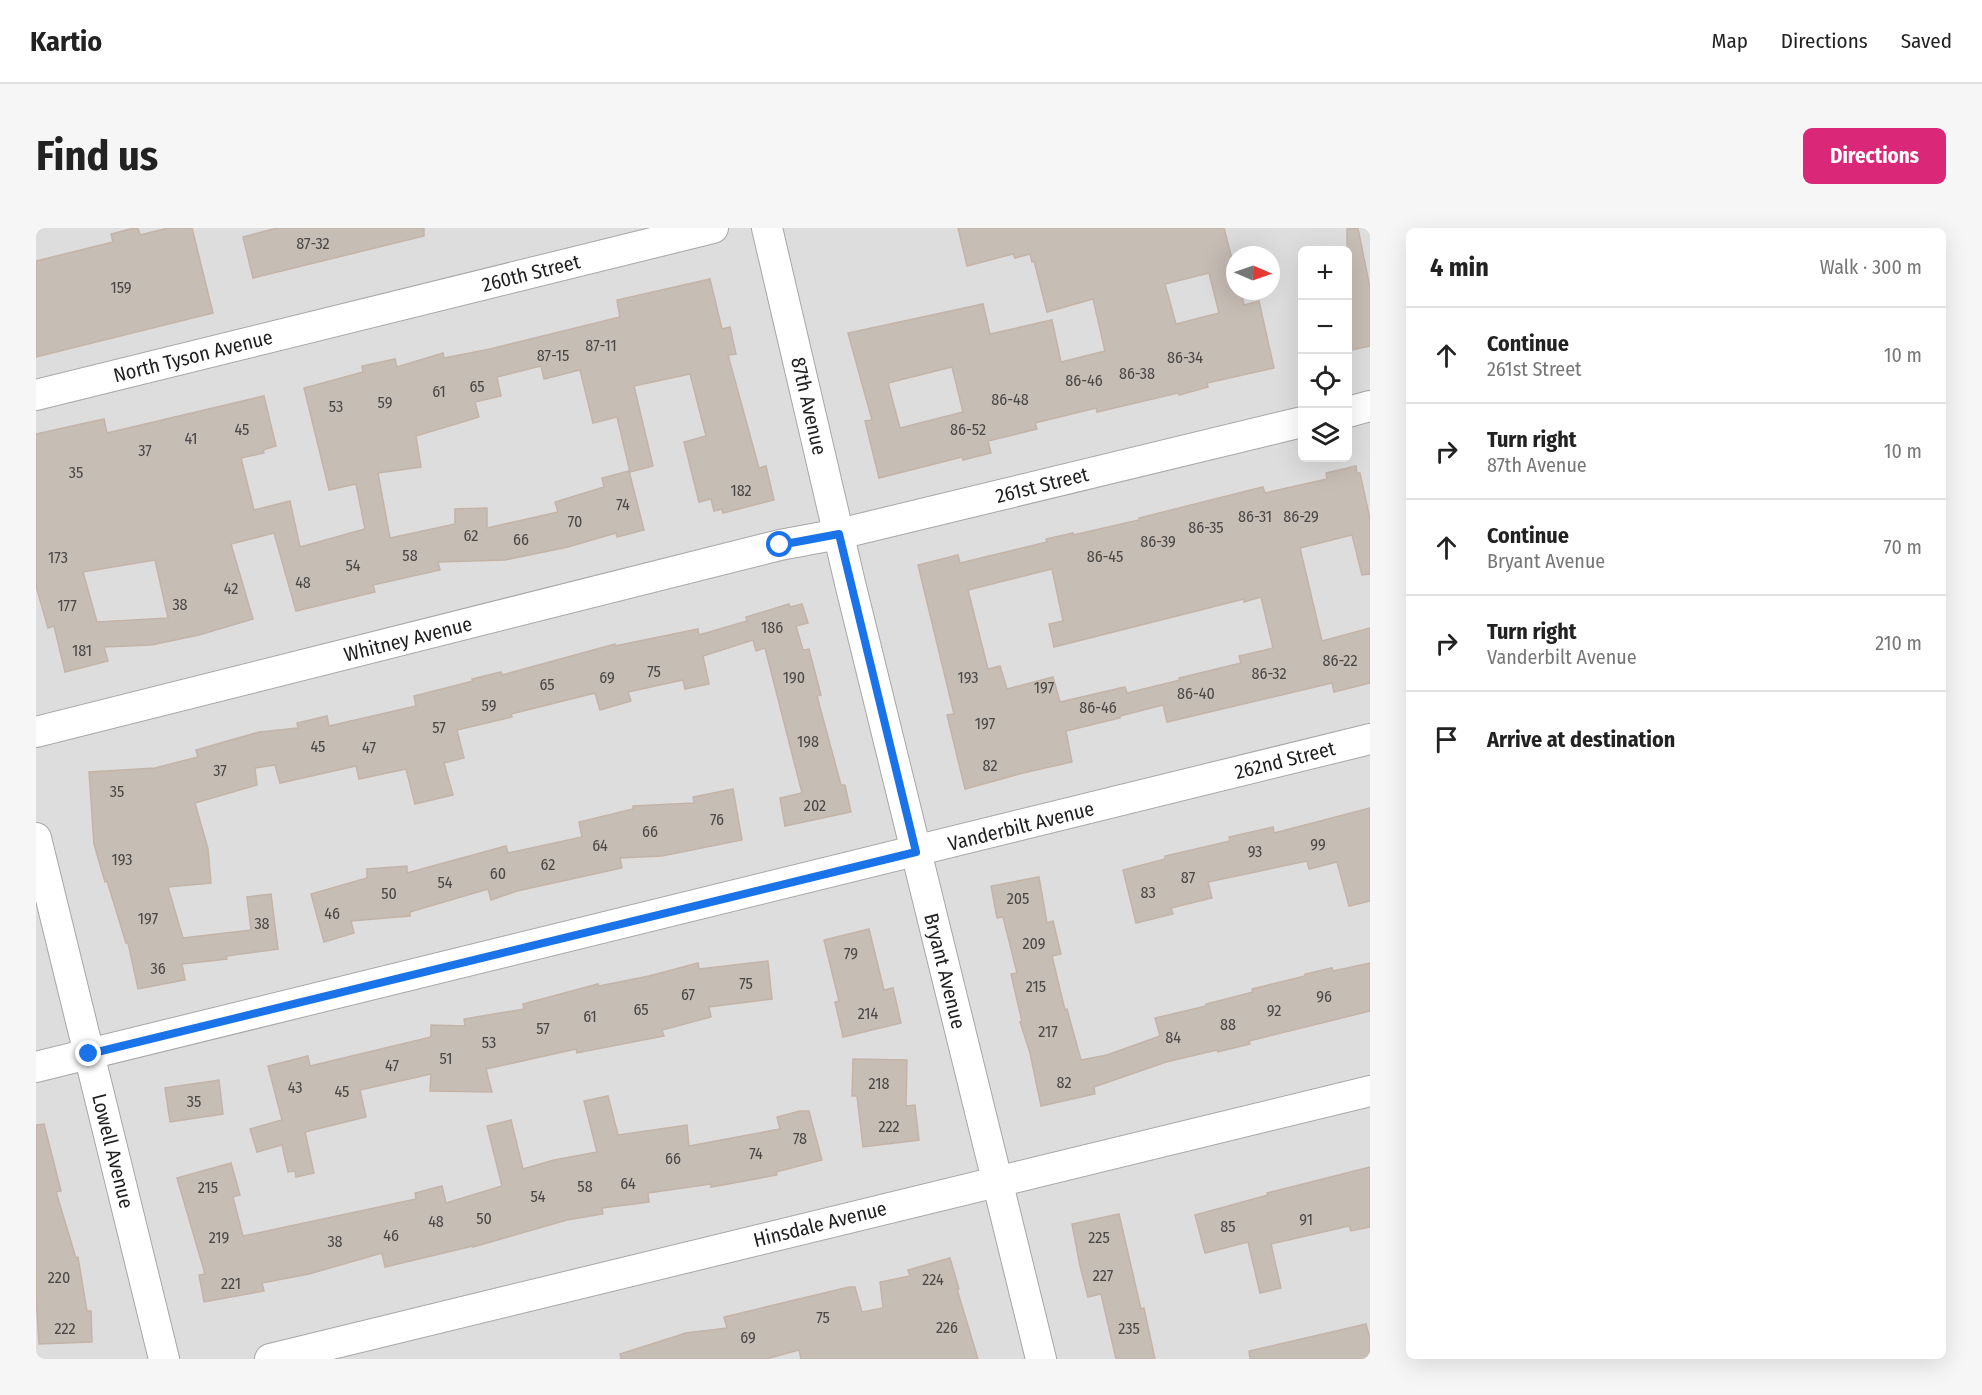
<!DOCTYPE html>
<meta charset="utf-8">
<style>
:root{--surface:#fff;--page:#f6f6f6;--text:#222;--muted:#767676;--line:#e0e0e0;--accent:#db2777}
body{margin:0;font-family:"Fira Sans Condensed",sans-serif;background:var(--page);color:var(--text)}
.controls{position:absolute;right:18px;top:18px;display:grid;overflow:hidden;border-radius:9px;box-shadow:0 6px 24px #0002}
.controls button{width:54px;height:54px;display:grid;place-items:center;padding:0;border:0;border-bottom:2px solid var(--line);background:var(--surface);color:var(--text);font:30px sans-serif}
.compass{position:absolute;left:1190px;top:18px;width:54px;height:54px;border-radius:50%;background:var(--surface);box-shadow:0 6px 24px #0002;rotate:92deg}
.stop{position:absolute;width:18px;height:18px;margin:-14px;border:4px solid #1a73e8;border-radius:50%;background:#fff}
.stop.end{background:#1a73e8;border-color:#fff;box-shadow:0 2px 6px #0008}
.list{margin:0;padding:0;list-style:none}
h2{display:flex;justify-content:space-between;align-items:center;height:78px;margin:0;padding:0 24px;font-size:26px}
h2 small{font-size:20px;font-weight:400;color:var(--muted)}
.list li{display:grid;grid-template-columns:39px 1fr auto;gap:18px;align-items:center;box-sizing:border-box;height:96px;padding:0 24px;border-top:2px solid var(--line)}
.list b{display:block;font-size:22px;white-space:nowrap}
.list p{margin:0;font-size:20px;white-space:nowrap;color:var(--muted)}
.list em{font-size:20px;font-style:normal;color:var(--muted)}
.icon{flex:none;width:33px;height:33px;fill:none;stroke:currentColor;stroke-width:2;stroke-linecap:round;stroke-linejoin:round}
.map{position:relative;flex:none;width:1334px;height:1131px;overflow:hidden;border-radius:9px}
header{display:flex;align-items:center;gap:36px;box-sizing:border-box;height:84px;padding:0 30px;background:var(--surface);border-bottom:2px solid var(--line)}
header strong{font-size:28px}
nav{display:flex;gap:33px;margin-inline-start:auto;font-size:21px}
.intro{display:flex;align-items:center;justify-content:space-between;box-sizing:border-box;height:144px;padding:0 36px}
h1{margin:0;font-size:42px}
.button{padding:15px 27px;border-radius:9px;background:var(--accent);color:#fff;font-size:21px;font-weight:700}
main{display:flex;gap:36px;padding:0 36px}
aside{flex:1;background:var(--surface);border-radius:9px;box-shadow:0 6px 24px #0002}
.map>svg:first-child{display:block}
.residential{fill:#dedddd;fill-rule:evenodd}
.building{fill:#c6bdb5;stroke:#c4b4a7;stroke-width:1.5;fill-rule:evenodd}
.lines{fill:none;stroke-linecap:round;stroke-linejoin:round}
.street-casing{stroke:#a7a7a7;stroke-width:32}
.street{stroke:#fff;stroke-width:30}
.route{stroke:#1a73e8;stroke-width:8}
.labels{text-anchor:middle;stroke-width:6;stroke-linejoin:round;paint-order:stroke}
.number-label{font-size:16px;fill:#4a4745}
.street-label{font-size:20px;fill:#202020;stroke:#fff}
</style>
<header>
<strong>Kartio</strong>
<nav><a>Map</a><a>Directions</a><a>Saved</a></nav>
</header>
<div class="intro"><h1>Find us</h1><a class="button">Directions</a></div>
<main>
<div class="map">
<svg width="1334" height="1131" viewBox="0 0 1334 1131">
<rect width="100%" height="100%" fill="#f1eee6"/>
<path class="residential" d="M0,0H1334V1131H0ZM1266,22H1312V230H1266ZM1199,27H1235V63H1199Z"/>
<g class="building">
<polygon points="98,0 102,0 104,7 132,0 156,0 177,85 0,129 0,33 77,14 75,6"/>
<polygon points="241,0 388,0 388,8 217,50 207,9"/>
<path d="M922,0H1188L1199,42V63H1205L1208,77L1223,73L1238,140L1171,155L1172,159L1143,167L1142,165L1061,184L1060,180L999,195L1001,201L952,213L955,225L927,232L926,229L843,250L829,193L836,192L812,105L947,76L954,106L1016,92L1025,134L1069,123L1057,71L1011,84L998,33L996,34L994,26L979,30L977,26L931,38ZM1173,45L1183,85L1140,96L1129,56ZM916,139L927,184L864,200L852,155Z"/>
<polygon points="1322,0 1334,60 1334,118 1311,123 1311,1"/>
<path d="M674,51L686,101L694,99L700,126L692,127L723,240L730,238L738,272L687,285L686,281L678,283L675,271L663,274L648,214L670,208L654,146L598,158L617,238L594,244L581,189L557,195L544,142L508,151L505,138L461,149L465,168L439,174L443,189L380,208L385,239L342,245L354,310L419,296V281L451,280V300L522,284L519,274L568,259L566,250L593,243L608,302L581,309L580,305L532,319L469,332L402,334L404,342L337,357L339,364L260,383L238,305L195,316L217,391L163,407L115,417L68,419L72,433L29,444L18,398L12,400L0,358V206L68,191L71,205L228,168L240,218L227,222L228,225L205,230L218,282L254,273L264,319L329,301L320,256L293,262L268,160L327,144L326,138L359,131L361,139L407,125L408,130L454,121L584,89L581,72ZM119,332L132,390L61,394L47,344Z"/>
<path d="M1320,238L1321,245H1324L1334,291V346L1326,347L1316,307L1264,320L1286,413L1334,400V455L1298,464L1296,455L1131,494L1127,477L1084,488V490L1030,503L1036,534L987,545L929,561L911,487L918,486L882,337L922,327L924,335L1011,314L1010,311L1037,305V307L1103,292V290L1227,259L1229,265L1291,251L1290,245ZM1016,341L1027,393L1013,396L1018,419L1208,371V374L1225,369L1237,420L1203,428L1205,435L1143,450L1144,452L1091,465L1089,459L1024,474L1017,449L971,461L964,438L952,441L932,362Z"/>
<polygon points="753,376 754,379 766,376 772,395 760,398 767,422 773,421 785,467 781,468 805,557 809,557 815,584 749,598 744,570 766,565 729,420 720,423 717,412 667,428 673,456 649,461 647,452 592,464 595,473 564,482 559,465 475,486 476,489 421,502 428,530 408,535 417,567 379,576 370,541 323,551 320,538 244,555 239,537 219,540 221,557 159,575 172,621 175,655 132,659 147,710 215,702 211,669 235,666 242,721 190,728 191,731 146,736 149,752 102,761 92,715 90,715 71,653 69,654 58,616 53,544 119,540 162,529 160,522 223,504 262,500 261,495 291,488 293,498 380,478 378,468 437,453 436,451 465,444 466,447 579,416 579,418 662,401 663,407 711,393 710,389"/>
<polygon points="697,561 706,612 626,628 584,630 586,640 481,663 455,672 452,661 374,684 374,688 315,693 318,705 288,714 275,666 331,650 331,641 371,638 371,645 470,618 472,625 546,609 543,594 597,581 597,578 658,575 657,569"/>
<polygon points="1334,580 1334,673 1313,678 1301,634 1273,641 1271,633 1172,654 1176,670 1135,680 1137,686 1100,695 1087,642 1129,631 1129,628 1194,613 1193,609 1237,599 1238,605"/>
<polygon points="1003,649 1011,695 1017,693 1025,726 1016,728 1029,782 1031,781 1045,832 1071,827 1124,808 1119,790 1170,778 1170,776 1217,764 1216,761 1269,748 1269,746 1296,740 1297,743 1334,735 1334,783 1213,813 1214,816 1182,824 1181,822 1130,834 1058,859 1059,866 1005,878 994,825 984,794 986,794 975,746 981,745 967,689 961,690 955,658"/>
<polygon points="833,701 848,762 857,760 865,795 807,809 799,774 803,773 788,712"/>
<polygon points="732,733 736,771 673,779 675,789 626,802 628,808 541,825 540,821 450,841 456,864 394,863 395,846 324,862 330,889 269,904 278,945 260,949 259,943 252,944 246,917 221,924 214,901 246,892 232,838 272,828 274,838 395,809 395,797 429,798 428,791 488,781 487,776 562,756 563,758 613,748 662,735 663,741"/>
<polygon points="817,831 871,832 870,878 879,877 883,912 827,919 821,868 816,868"/>
<polygon points="183,852 187,886 134,894 129,860"/>
<polygon points="572,868 582,907 651,897 653,918 744,901 741,889 764,883 773,883 786,932 740,944 741,947 675,959 675,956 612,965 613,974 566,980 567,986 531,992 437,1019 437,1018 349,1039 346,1025 273,1046 226,1055 228,1063 168,1074 163,1047 169,1046 141,950 195,935 204,967 197,969 207,1008 380,971 379,965 406,958 410,975 466,958 451,898 475,892 487,941 518,932 561,924 548,873"/>
<polygon points="8,896 25,963 20,964 40,1030 42,1029 51,1083 55,1083 56,1114 3,1116 0,1069 0,897"/>
<polygon points="1334,939 1334,999 1315,1003 1313,998 1235,1016 1245,1060 1224,1065 1212,1014 1169,1025 1159,987 1232,967 1231,965"/>
<polygon points="1083,986 1105,1081 1108,1080 1119,1131 1080,1131 1065,1066 1052,1069 1044,1038 1036,996"/>
<polygon points="914,1030 923,1061 921,1061 942,1131 765,1131 763,1122 730,1131 585,1131 584,1126 650,1105 691,1100 688,1089 813,1059 819,1059 826,1084 847,1080 844,1054 874,1048 872,1042"/>
<polygon points="1330,1096 1334,1110 1334,1131 1214,1131 1213,1123"/>
</g>
<g class="lines">
<g class="street-casing">
<g id="street">
<polyline points="731,0 814,355 1005,1131"/>
<polyline points="0,167 677,0"/>
<polyline points="1312,184 1334,178"/>
<polyline points="0,504 744,317 803,306 1266,194"/>
<polyline points="0,610 128,1131"/>
<polyline points="0,839 1334,511"/>
<polyline points="234,1131 1334,863"/>
</g>
</g>
<use href="#street" class="street"/>
</g>
<g class="lines">
<polyline class="route" points="53,826 880,624 803,306 744,317"/>
</g>
<g class="labels">
<g class="number-label">
<text x="277" y="21">87-32</text>
<text x="85" y="65">159</text>
<text x="565" y="123">87-11</text>
<text x="517" y="133">87-15</text>
<text x="1149" y="135">86-34</text>
<text x="1101" y="151">86-38</text>
<text x="1048" y="158">86-46</text>
<text x="441" y="164">65</text>
<text x="403" y="169">61</text>
<text x="974" y="177">86-48</text>
<text x="349" y="180">59</text>
<text x="300" y="184">53</text>
<text x="206" y="207">45</text>
<text x="932" y="207">86-52</text>
<text x="155" y="216">41</text>
<text x="109" y="228">37</text>
<text x="40" y="250">35</text>
<text x="705" y="268">182</text>
<text x="587" y="282">74</text>
<text x="1219" y="294">86-31</text>
<text x="1265" y="294">86-29</text>
<text x="539" y="299">70</text>
<text x="1170" y="305">86-35</text>
<text x="435" y="313">62</text>
<text x="485" y="317">66</text>
<text x="1122" y="319">86-39</text>
<text x="374" y="333">58</text>
<text x="1069" y="334">86-45</text>
<text x="22" y="335">173</text>
<text x="317" y="343">54</text>
<text x="267" y="360">48</text>
<text x="195" y="366">42</text>
<text x="144" y="382">38</text>
<text x="31" y="383">177</text>
<text x="736" y="405">186</text>
<text x="46" y="428">181</text>
<text x="1304" y="438">86-22</text>
<text x="618" y="449">75</text>
<text x="1233" y="451">86-32</text>
<text x="571" y="455">69</text>
<text x="758" y="455">190</text>
<text x="932" y="455">193</text>
<text x="511" y="462">65</text>
<text x="1008" y="465">197</text>
<text x="1160" y="471">86-40</text>
<text x="453" y="483">59</text>
<text x="1062" y="485">86-46</text>
<text x="949" y="501">197</text>
<text x="403" y="505">57</text>
<text x="772" y="519">198</text>
<text x="282" y="524">45</text>
<text x="333" y="525">47</text>
<text x="954" y="543">82</text>
<text x="184" y="548">37</text>
<text x="81" y="569">35</text>
<text x="779" y="583">202</text>
<text x="681" y="597">76</text>
<text x="614" y="609">66</text>
<text x="1282" y="622">99</text>
<text x="564" y="623">64</text>
<text x="1219" y="629">93</text>
<text x="86" y="637">193</text>
<text x="512" y="642">62</text>
<text x="462" y="651">60</text>
<text x="1152" y="655">87</text>
<text x="409" y="660">54</text>
<text x="1112" y="670">83</text>
<text x="353" y="671">50</text>
<text x="982" y="676">205</text>
<text x="296" y="691">46</text>
<text x="112" y="696">197</text>
<text x="226" y="701">38</text>
<text x="998" y="721">209</text>
<text x="815" y="731">79</text>
<text x="122" y="746">36</text>
<text x="710" y="761">75</text>
<text x="1000" y="764">215</text>
<text x="652" y="772">67</text>
<text x="1288" y="774">96</text>
<text x="605" y="787">65</text>
<text x="1238" y="788">92</text>
<text x="832" y="791">214</text>
<text x="554" y="794">61</text>
<text x="1192" y="802">88</text>
<text x="507" y="806">57</text>
<text x="1012" y="809">217</text>
<text x="1137" y="815">84</text>
<text x="453" y="820">53</text>
<text x="410" y="836">51</text>
<text x="356" y="843">47</text>
<text x="1028" y="860">82</text>
<text x="843" y="861">218</text>
<text x="259" y="865">43</text>
<text x="306" y="869">45</text>
<text x="158" y="879">35</text>
<text x="853" y="904">222</text>
<text x="764" y="916">78</text>
<text x="720" y="931">74</text>
<text x="637" y="936">66</text>
<text x="592" y="961">64</text>
<text x="549" y="964">58</text>
<text x="172" y="965">215</text>
<text x="502" y="974">54</text>
<text x="448" y="996">50</text>
<text x="1270" y="997">91</text>
<text x="400" y="999">48</text>
<text x="1192" y="1004">85</text>
<text x="355" y="1013">46</text>
<text x="183" y="1015">219</text>
<text x="1063" y="1015">225</text>
<text x="299" y="1019">38</text>
<text x="1067" y="1053">227</text>
<text x="23" y="1055">220</text>
<text x="897" y="1057">224</text>
<text x="195" y="1061">221</text>
<text x="787" y="1095">75</text>
<text x="911" y="1105">226</text>
<text x="29" y="1106">222</text>
<text x="1093" y="1106">235</text>
<text x="712" y="1115">69</text>
</g>
<g class="street-label">
<text transform="translate(495 45) rotate(-14)" y="7">260th Street</text>
<text transform="translate(157 128) rotate(-14)" y="7">North Tyson Avenue</text>
<text transform="translate(773 178) rotate(77)" y="7">87th Avenue</text>
<text transform="translate(1006 257) rotate(-14)" y="7">261st Street</text>
<text transform="translate(372 411) rotate(-14)" y="7">Whitney Avenue</text>
<text transform="translate(1249 532) rotate(-14)" y="7">262nd Street</text>
<text transform="translate(985 598) rotate(-14)" y="7">Vanderbilt Avenue</text>
<text transform="translate(909 743) rotate(76)" y="7">Bryant Avenue</text>
<text transform="translate(77 923) rotate(76)" y="7">Lowell Avenue</text>
<text transform="translate(784 996) rotate(-14)" y="7">Hinsdale Avenue</text>
</g>
</g>
</svg>
<div class="controls">
<button>+</button>
<button>−</button>
<button><svg class="icon" aria-label="locate" viewBox="0 0 24 24"><circle cx="12" cy="12" r="6"/><path d="M12 2v4M12 18v4M2 12h4M18 12h4"/></svg></button>
<button><svg class="icon" aria-label="layers" viewBox="0 0 24 24"><path d="M12 4l9 5-9 5-9-5zM3 14l9 5 9-5"/></svg></button>
</div>
<svg class="compass" viewBox="-18 -18 36 36"><path d="M0-13l5 13h-10z" fill="#e53935"/><path d="M0 13l5-13h-10z" fill="#767676"/></svg>
<div class="stop" style="left:744px;top:317px"></div>
<div class="stop end" style="left:53px;top:826px"></div>
</div>
<aside>
<h2>4 min<small>Walk · 300 m</small></h2>
<ul class="list">
<li><svg class="icon" aria-label="ahead" viewBox="0 0 24 24"><path d="M12 20V5M6 11l6-6 6 6"/></svg><div><b>Continue</b><p>261st Street</p></div><em>10 m</em></li>
<li><svg class="icon" aria-label="right" viewBox="0 0 24 24"><path d="M7 20v-9h11M14 6l5 5-5 5"/></svg><div><b>Turn right</b><p>87th Avenue</p></div><em>10 m</em></li>
<li><svg class="icon" aria-label="ahead" viewBox="0 0 24 24"><path d="M12 20V5M6 11l6-6 6 6"/></svg><div><b>Continue</b><p>Bryant Avenue</p></div><em>70 m</em></li>
<li><svg class="icon" aria-label="right" viewBox="0 0 24 24"><path d="M7 20v-9h11M14 6l5 5-5 5"/></svg><div><b>Turn right</b><p>Vanderbilt Avenue</p></div><em>210 m</em></li>
<li><svg class="icon" aria-label="arrive" viewBox="0 0 24 24"><path d="M6 21V4h12l-3 4 3 4H6"/></svg><div><b>Arrive at destination</b></div></li>
</ul>
</aside>
</main>
